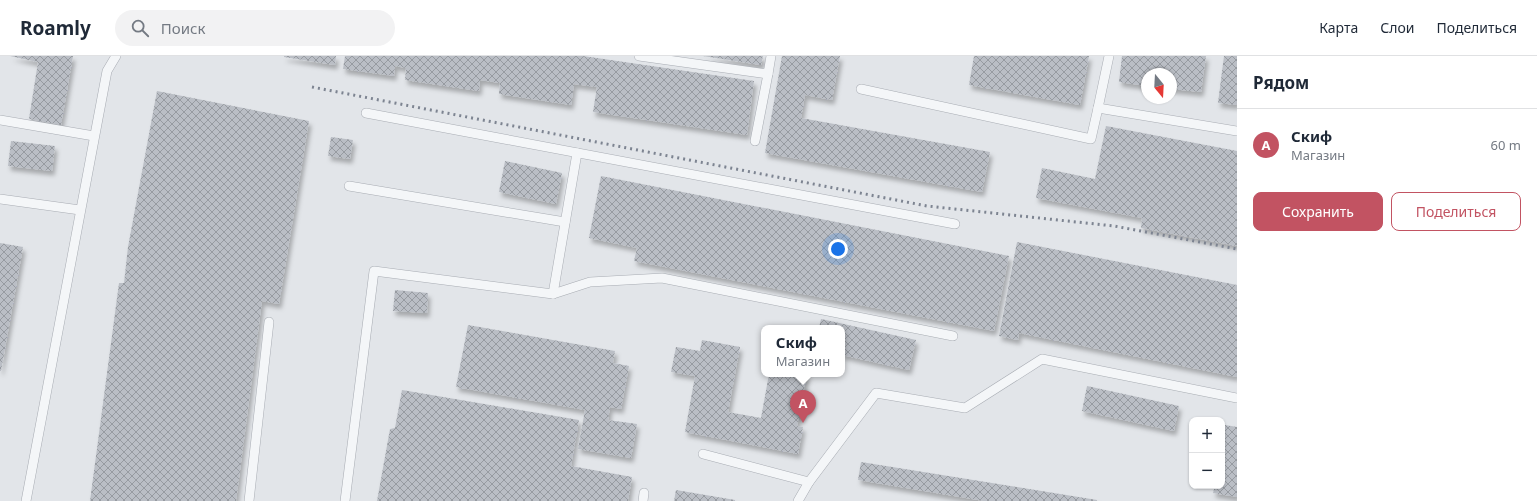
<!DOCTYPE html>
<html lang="ru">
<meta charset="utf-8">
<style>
:root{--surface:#fff;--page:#f2f2f3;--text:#1f2937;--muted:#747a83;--line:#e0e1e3;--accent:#c25362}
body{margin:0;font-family:"Noto Sans",sans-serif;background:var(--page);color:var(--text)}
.controls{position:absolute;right:12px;bottom:12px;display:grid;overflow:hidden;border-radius:8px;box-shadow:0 1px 3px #0004}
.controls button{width:36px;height:36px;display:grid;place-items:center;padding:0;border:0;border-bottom:1px solid var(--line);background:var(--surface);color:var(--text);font:20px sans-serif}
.compass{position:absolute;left:1141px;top:12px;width:36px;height:36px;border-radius:50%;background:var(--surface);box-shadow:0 1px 3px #0004;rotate:162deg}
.you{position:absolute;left:838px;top:193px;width:14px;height:14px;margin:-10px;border:3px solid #fff;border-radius:50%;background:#1a73e8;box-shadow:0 0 0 6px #1a73e833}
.badge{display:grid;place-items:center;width:26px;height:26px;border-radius:50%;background:var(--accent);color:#fff;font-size:13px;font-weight:700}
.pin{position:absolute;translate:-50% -33px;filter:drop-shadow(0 1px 2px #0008)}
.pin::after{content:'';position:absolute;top:21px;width:14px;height:12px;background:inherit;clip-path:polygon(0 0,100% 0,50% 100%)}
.popup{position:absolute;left:761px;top:269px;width:84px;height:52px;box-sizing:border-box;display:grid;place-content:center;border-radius:8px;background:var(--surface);filter:drop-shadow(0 1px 3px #0005);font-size:13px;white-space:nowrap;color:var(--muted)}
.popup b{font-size:15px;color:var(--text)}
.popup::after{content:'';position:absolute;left:50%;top:100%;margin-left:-8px;border:8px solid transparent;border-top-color:var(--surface)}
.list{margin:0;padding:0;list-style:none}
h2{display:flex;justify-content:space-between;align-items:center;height:52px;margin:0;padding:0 16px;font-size:17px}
h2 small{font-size:13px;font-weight:400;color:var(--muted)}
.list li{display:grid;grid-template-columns:26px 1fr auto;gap:12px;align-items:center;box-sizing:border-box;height:72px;padding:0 16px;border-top:1px solid var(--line)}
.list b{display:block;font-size:15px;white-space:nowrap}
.list p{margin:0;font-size:13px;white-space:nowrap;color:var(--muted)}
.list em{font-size:13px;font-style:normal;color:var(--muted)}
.actions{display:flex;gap:8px;padding:12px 16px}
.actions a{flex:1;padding:9px 0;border:1px solid var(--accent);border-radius:8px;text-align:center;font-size:14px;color:var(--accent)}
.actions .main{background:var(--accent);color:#fff}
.icon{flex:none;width:22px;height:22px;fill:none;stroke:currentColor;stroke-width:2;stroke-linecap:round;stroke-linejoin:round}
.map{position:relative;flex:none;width:1237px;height:445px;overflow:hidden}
header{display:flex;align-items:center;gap:24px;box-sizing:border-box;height:56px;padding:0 20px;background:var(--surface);border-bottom:1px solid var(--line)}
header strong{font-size:19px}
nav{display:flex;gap:22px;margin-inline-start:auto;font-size:14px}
.search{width:280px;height:36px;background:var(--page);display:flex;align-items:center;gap:10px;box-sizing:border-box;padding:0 14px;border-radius:22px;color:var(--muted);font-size:15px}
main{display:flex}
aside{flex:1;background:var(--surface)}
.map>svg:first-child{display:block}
.building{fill:url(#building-cross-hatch);filter:url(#shadow)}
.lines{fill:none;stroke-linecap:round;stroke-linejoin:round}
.service-casing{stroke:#a8acb3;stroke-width:10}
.service{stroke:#f4f6f8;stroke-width:9}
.rail{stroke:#7d8491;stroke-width:3;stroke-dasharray:2 4;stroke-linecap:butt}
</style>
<header>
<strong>Roamly</strong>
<div class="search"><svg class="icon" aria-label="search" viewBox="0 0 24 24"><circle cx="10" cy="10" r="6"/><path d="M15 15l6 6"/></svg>Поиск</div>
<nav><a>Карта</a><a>Слои</a><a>Поделиться</a></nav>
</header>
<main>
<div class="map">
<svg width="1237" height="445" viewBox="0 0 1237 445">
<defs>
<pattern id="building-cross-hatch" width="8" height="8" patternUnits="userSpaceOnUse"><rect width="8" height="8" fill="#babec5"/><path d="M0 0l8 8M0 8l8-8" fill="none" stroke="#979ba1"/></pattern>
<filter id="shadow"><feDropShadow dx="2.5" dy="4.5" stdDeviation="2" flood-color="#0004"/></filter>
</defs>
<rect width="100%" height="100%" fill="#e2e5e9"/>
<g class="building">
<polygon points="10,0 73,0 61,69 29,63 38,6"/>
<polygon points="284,0 336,0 335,9 284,1"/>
<polygon points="345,0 583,0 754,25 747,79 593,56 597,31 574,28 571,49 499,38 500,27 480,24 479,35 405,24 406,12 395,10 394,20 343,13"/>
<polygon points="703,0 763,0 761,9"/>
<polygon points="782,0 840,0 832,44 805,39 801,62 990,96 982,136 765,97"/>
<polygon points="974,0 1089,0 1080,49 969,29"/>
<polygon points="1122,0 1206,0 1201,36 1171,33 1171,18 1147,18 1147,30 1119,26"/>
<polygon points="1224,0 1237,0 1237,49 1218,47"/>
<polygon points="157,35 309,65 279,248 262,245 236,445 90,445 119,227 124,227 128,191"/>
<polygon points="1106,70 1237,95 1237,190 1141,172 1142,162 1036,142 1042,112 1095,123"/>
<polygon points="331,81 353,84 350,103 328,100"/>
<polygon points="11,85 55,90 52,115 8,110"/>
<polygon points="505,105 562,117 556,148 499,136"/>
<polygon points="601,120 1009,200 994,275 634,205 637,192 589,182"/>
<polygon points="1017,186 1237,229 1237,321 1019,277 1018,284 999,280"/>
<polygon points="0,187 23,191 1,315 0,315"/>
<polygon points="395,234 428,237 427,257 393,255"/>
<polygon points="821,263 916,284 909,314 842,299 842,272 819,272"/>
<polygon points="468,269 615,295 613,307 629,310 621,353 610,351 608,364 637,368 631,402 578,393 585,354 456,331"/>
<polygon points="702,284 740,291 728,356 761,362 769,318 807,318 797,370 803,371 798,398 685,376 695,320 671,316 676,291 700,295"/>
<polygon points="1087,330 1179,350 1174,375 1082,355"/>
<polygon points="402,334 579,364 571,410 632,421 628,445 377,445 390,373 395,372"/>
<polygon points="1225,369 1237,371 1237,441 1213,437 1215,430 1222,430 1222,386"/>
<polygon points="861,406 1097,444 1097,445 984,445 858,424"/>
<polygon points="676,434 735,444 735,445 674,445"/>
</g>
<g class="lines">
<g class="service-casing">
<g id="service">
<polyline points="639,0 768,18 771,0"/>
<polyline points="861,33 1091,83 1098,52 1237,75"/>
<polyline points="1098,52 1109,0"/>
<polyline points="366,57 955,168"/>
<polyline points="0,64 94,80"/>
<polyline points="755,85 768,18"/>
<polyline points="349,130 565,166"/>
<polyline points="0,143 80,154"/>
<polyline points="553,238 577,97"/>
<polyline points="703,398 809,426"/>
<polyline points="26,445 107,15 116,0"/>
<polyline points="249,445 269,266"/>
<polyline points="345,445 374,215 553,238 590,226 662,222 953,280"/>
<polyline points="643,445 644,437"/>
<polyline points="798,445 809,426 876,337 965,352 1042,303 1237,342"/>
</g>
</g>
<use href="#service" class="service"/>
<polyline class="rail" points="312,31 927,150 1114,170 1237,193"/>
</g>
</svg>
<div class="controls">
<button>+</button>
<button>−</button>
</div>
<svg class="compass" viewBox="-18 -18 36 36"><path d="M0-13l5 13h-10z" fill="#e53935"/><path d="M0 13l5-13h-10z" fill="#747a83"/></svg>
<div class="you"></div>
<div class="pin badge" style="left:803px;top:367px">A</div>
<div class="popup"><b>Скиф</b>Магазин</div>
</div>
<aside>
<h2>Рядом<small></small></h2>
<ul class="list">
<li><span class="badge">A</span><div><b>Скиф</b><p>Магазин</p></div><em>60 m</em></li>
</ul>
<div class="actions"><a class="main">Сохранить</a><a>Поделиться</a></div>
</aside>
</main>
